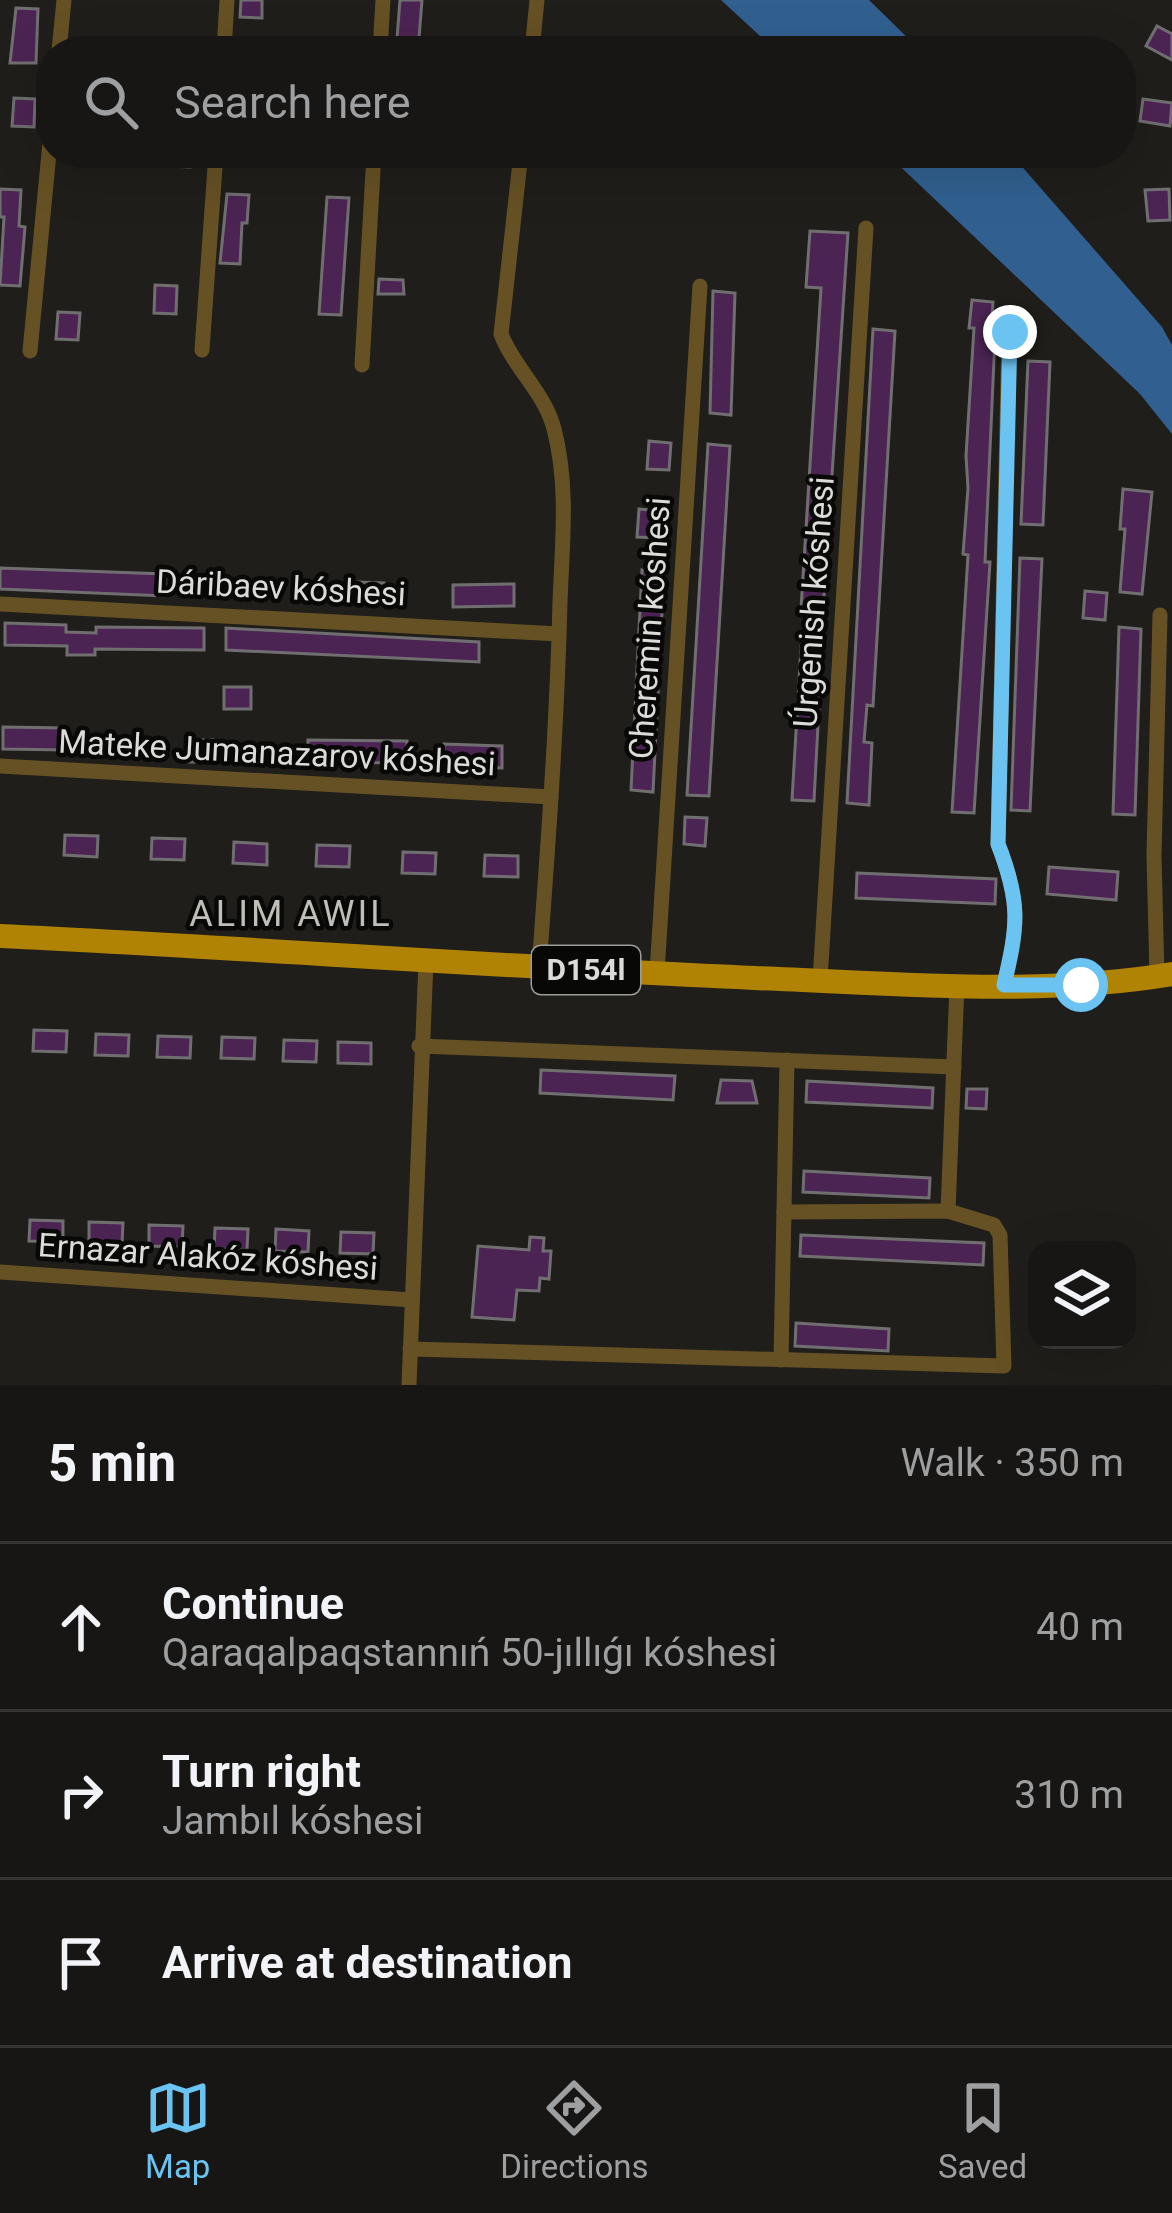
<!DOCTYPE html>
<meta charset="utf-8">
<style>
:root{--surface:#171614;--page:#242322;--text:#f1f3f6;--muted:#9e9fa0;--line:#363534;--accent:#6bc3f2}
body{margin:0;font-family:Roboto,sans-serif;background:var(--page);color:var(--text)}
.controls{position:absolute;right:36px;bottom:36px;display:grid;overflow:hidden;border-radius:24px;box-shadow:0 12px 48px #0002}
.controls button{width:108px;height:108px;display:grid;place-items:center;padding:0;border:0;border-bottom:3px solid var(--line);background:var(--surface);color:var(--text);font:60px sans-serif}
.stop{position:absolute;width:36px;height:36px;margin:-27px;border:9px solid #6bc3f2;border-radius:50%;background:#fff}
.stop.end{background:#6bc3f2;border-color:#fff;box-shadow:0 3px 12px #0008}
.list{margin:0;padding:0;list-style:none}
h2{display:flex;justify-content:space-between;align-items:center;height:156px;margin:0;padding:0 48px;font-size:51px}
h2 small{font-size:39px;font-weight:400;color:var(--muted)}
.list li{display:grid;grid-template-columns:78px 1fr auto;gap:36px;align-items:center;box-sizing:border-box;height:168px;padding:0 48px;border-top:3px solid var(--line)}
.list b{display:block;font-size:45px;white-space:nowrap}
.list p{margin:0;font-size:39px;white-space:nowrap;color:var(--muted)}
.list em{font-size:39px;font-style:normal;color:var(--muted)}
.icon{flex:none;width:66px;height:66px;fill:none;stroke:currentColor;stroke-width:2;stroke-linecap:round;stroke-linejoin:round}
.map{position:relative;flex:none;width:1172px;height:1385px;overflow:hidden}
.search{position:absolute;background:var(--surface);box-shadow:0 12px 48px #0002;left:36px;right:36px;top:36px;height:132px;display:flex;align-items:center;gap:30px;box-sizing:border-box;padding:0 42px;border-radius:48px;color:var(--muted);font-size:45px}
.sheet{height:660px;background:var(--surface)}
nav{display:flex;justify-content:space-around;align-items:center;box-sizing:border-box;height:168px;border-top:3px solid var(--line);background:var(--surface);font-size:33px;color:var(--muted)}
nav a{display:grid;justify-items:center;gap:6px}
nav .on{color:var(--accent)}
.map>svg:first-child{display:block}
.water{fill:#316090}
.building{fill:#4c2453;stroke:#716e72;stroke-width:3}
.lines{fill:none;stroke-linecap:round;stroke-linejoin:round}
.minor{stroke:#665124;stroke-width:15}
.primary{stroke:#b08304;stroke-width:24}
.route{stroke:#6bc3f2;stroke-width:15}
.labels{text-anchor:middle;stroke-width:9;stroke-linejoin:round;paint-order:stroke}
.shield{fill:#080807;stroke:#9c9c99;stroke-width:3}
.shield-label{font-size:30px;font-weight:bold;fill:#dbdbd8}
.street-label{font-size:33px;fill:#dbdbd8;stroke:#080807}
.neighbourhood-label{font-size:36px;letter-spacing:3px;fill:#bfbeb9;stroke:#080807}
</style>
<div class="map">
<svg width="1172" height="1385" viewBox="0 0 1172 1385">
<rect width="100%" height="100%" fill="#1f1e1a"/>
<g class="water">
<polygon points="721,0 869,0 921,51 776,51"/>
<polygon points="886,153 1010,153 1162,327 1172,345 1172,434 1140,394"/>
</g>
<g class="building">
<polygon points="241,0 262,0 262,18 240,17"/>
<polygon points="400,0 422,0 418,51 396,51"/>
<polygon points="16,8 38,9 36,63 10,63"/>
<polygon points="1157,26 1172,34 1172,60 1146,46"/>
<polygon points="14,98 35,99 34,127 12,126"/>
<polygon points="1143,99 1172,103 1170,126 1140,121"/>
<polygon points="169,153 191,153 190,167 169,166"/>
<polygon points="0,189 21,190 19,226 25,227 20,286 0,285 4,217 0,217"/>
<polygon points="1169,189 1170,220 1148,221 1145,190"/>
<polygon points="227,194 249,195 247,223 242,223 240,264 220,263"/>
<polygon points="327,197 349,198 341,315 319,314"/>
<polygon points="810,231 848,233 823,611 801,609 821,288 806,287"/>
<polygon points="379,279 403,280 404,294 378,294"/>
<polygon points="155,285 177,286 176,314 154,313"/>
<polygon points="713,291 735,293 731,415 710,413"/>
<polygon points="972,300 993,302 991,336 995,337 985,562 990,562 974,813 952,812 968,555 963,554 968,488 966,456 974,328 969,328"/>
<polygon points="58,312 80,313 78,340 56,339"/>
<polygon points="873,329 895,331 873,706 867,705 864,742 872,743 869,805 847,803"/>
<polygon points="1028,361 1050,362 1043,525 1021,524"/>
<polygon points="649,441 671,443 669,470 647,469"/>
<polygon points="708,444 730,446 709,796 687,795"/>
<polygon points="1123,489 1152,492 1142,594 1120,592 1125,529 1120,529"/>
<polygon points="639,509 661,511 659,538 637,537"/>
<polygon points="1020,558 1042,559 1030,811 1011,810"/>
<polygon points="0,568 165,574 165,596 0,589"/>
<polygon points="642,570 664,572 653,792 631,790"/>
<polygon points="357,582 384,583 384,605 357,604"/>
<polygon points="514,584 514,606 453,607 453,585"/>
<polygon points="1085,591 1107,593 1105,620 1083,618"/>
<polygon points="5,623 66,625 66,632 96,633 96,627 204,628 204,650 95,649 95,655 67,655 67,646 5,645"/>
<polygon points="1119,627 1141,629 1135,815 1113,814"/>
<polygon points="226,628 479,642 479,662 226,650"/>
<polygon points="801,647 822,649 814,801 792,800"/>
<rect x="224" y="687" width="27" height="22"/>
<polygon points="3,727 66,728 66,750 3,749"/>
<polygon points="186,740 213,740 213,762 185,762"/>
<polygon points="308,740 407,741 406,763 308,762"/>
<polygon points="444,744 502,746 502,768 444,766"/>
<polygon points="685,817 707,818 705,846 684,844"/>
<polygon points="65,835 98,836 97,857 64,855"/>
<polygon points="152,838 185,839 184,860 151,859"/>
<polygon points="234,842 267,844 267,865 233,863"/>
<polygon points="317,845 350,846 349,867 316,866"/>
<polygon points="403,852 436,853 435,874 402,873"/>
<polygon points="485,855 518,856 518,877 484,876"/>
<polygon points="1049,867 1118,872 1116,900 1047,894"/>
<polygon points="857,873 996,879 995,904 856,898"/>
<polygon points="34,1030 67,1031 66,1052 33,1051"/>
<polygon points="96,1034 129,1035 128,1056 95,1055"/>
<polygon points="158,1036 191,1037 190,1058 157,1057"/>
<polygon points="222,1037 255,1038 254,1059 221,1058"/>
<polygon points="284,1040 317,1041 316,1062 283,1061"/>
<polygon points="338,1042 371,1043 371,1064 338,1063"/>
<polygon points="541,1070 675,1076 673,1100 540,1093"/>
<polygon points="721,1080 752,1081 757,1103 717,1103"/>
<polygon points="807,1081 933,1088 932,1108 806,1102"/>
<polygon points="967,1089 987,1089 986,1109 966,1108"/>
<polygon points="804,1171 930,1178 929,1198 803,1192"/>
<polygon points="30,1220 63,1221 63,1242 29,1241"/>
<polygon points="89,1222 123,1223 122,1244 89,1243"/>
<polygon points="149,1225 183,1226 182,1247 149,1246"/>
<polygon points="215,1228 248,1229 247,1250 214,1249"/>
<polygon points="276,1229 309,1231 308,1252 275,1251"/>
<polygon points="341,1232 374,1233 373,1254 340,1253"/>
<polygon points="801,1235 984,1243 983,1265 800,1256"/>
<polygon points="530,1237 544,1238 543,1251 551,1251 549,1279 540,1278 539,1291 517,1290 514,1320 472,1317 478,1246 529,1250"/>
<polygon points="796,1323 889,1329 888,1351 795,1346"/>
</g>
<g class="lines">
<g class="minor">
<polyline points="59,51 64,0"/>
<polyline points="224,51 227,0"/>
<polyline points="380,51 383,0"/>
<polyline points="532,51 537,0"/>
<path d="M521,153L501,334C514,368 545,393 554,429C569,486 562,545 560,602C557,724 548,846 539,968"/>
<polyline points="202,350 216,153"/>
<polyline points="30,351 51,132"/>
<polyline points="362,365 374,153"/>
<polyline points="0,604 559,634"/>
<polyline points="0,766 551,797"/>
<polyline points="657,973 700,286"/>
<polyline points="1157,976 1154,855 1160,615"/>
<polyline points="820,980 866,228"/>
<path d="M1004,985C1018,925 1021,903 998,844L1009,332"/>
<polyline points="419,1046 954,1067"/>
<polyline points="948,1211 957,985"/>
<polyline points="0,1272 412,1300"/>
<polyline points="410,1349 1004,1366 1000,1235 994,1225 948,1211 784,1212"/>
<polyline points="781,1360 787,1060"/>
<polyline points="409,1385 426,961"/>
</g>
<path class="primary" d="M0,936C252,948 503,967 754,978C892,983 1035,997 1172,974"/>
</g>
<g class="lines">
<path class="route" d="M1010,332L998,844C1021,903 1018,925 1004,985H1081"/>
</g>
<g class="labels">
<rect class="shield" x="532" y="946" width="108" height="48" rx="9"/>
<g class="shield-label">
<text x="586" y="980">D154l</text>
</g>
<g class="street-label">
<text transform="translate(281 587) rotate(3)" y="12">Dáribaev kóshesi</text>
<text transform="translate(813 602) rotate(-86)" y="12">Úrgenish kóshesi</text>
<text transform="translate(649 628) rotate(-86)" y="12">Cheremin kóshesi</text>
<text transform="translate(277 752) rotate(3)" y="12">Mateke Jumanazarov kóshesi</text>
<text transform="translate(208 1256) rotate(4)" y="12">Ernazar Alakóz kóshesi</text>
</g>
<g class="neighbourhood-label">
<text x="291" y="926">ALIM AWIL</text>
</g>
</g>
</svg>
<div class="controls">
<button><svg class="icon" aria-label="layers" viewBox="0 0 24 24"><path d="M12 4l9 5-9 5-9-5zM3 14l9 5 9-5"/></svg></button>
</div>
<div class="stop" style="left:1081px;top:985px"></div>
<div class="stop end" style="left:1010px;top:332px"></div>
<div class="search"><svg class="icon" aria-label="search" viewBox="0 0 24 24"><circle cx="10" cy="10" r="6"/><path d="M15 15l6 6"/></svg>Search here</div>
</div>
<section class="sheet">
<h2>5 min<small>Walk · 350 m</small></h2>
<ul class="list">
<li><svg class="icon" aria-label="ahead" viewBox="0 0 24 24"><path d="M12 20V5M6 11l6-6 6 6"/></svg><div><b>Continue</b><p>Qaraqalpaqstannıń 50-jıllıǵı kóshesi</p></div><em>40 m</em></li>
<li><svg class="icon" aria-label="right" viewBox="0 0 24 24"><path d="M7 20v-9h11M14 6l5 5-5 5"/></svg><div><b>Turn right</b><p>Jambıl kóshesi</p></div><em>310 m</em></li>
<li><svg class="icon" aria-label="arrive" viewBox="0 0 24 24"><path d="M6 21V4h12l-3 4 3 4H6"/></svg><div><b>Arrive at destination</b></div></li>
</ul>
</section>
<nav>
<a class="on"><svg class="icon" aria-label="map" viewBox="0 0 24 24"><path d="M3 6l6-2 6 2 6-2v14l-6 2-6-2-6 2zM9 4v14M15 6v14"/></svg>Map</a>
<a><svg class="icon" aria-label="directions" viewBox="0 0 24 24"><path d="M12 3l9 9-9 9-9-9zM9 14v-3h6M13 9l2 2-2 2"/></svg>Directions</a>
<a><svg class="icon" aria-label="saved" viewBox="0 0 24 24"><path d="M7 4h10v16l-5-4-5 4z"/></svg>Saved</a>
</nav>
